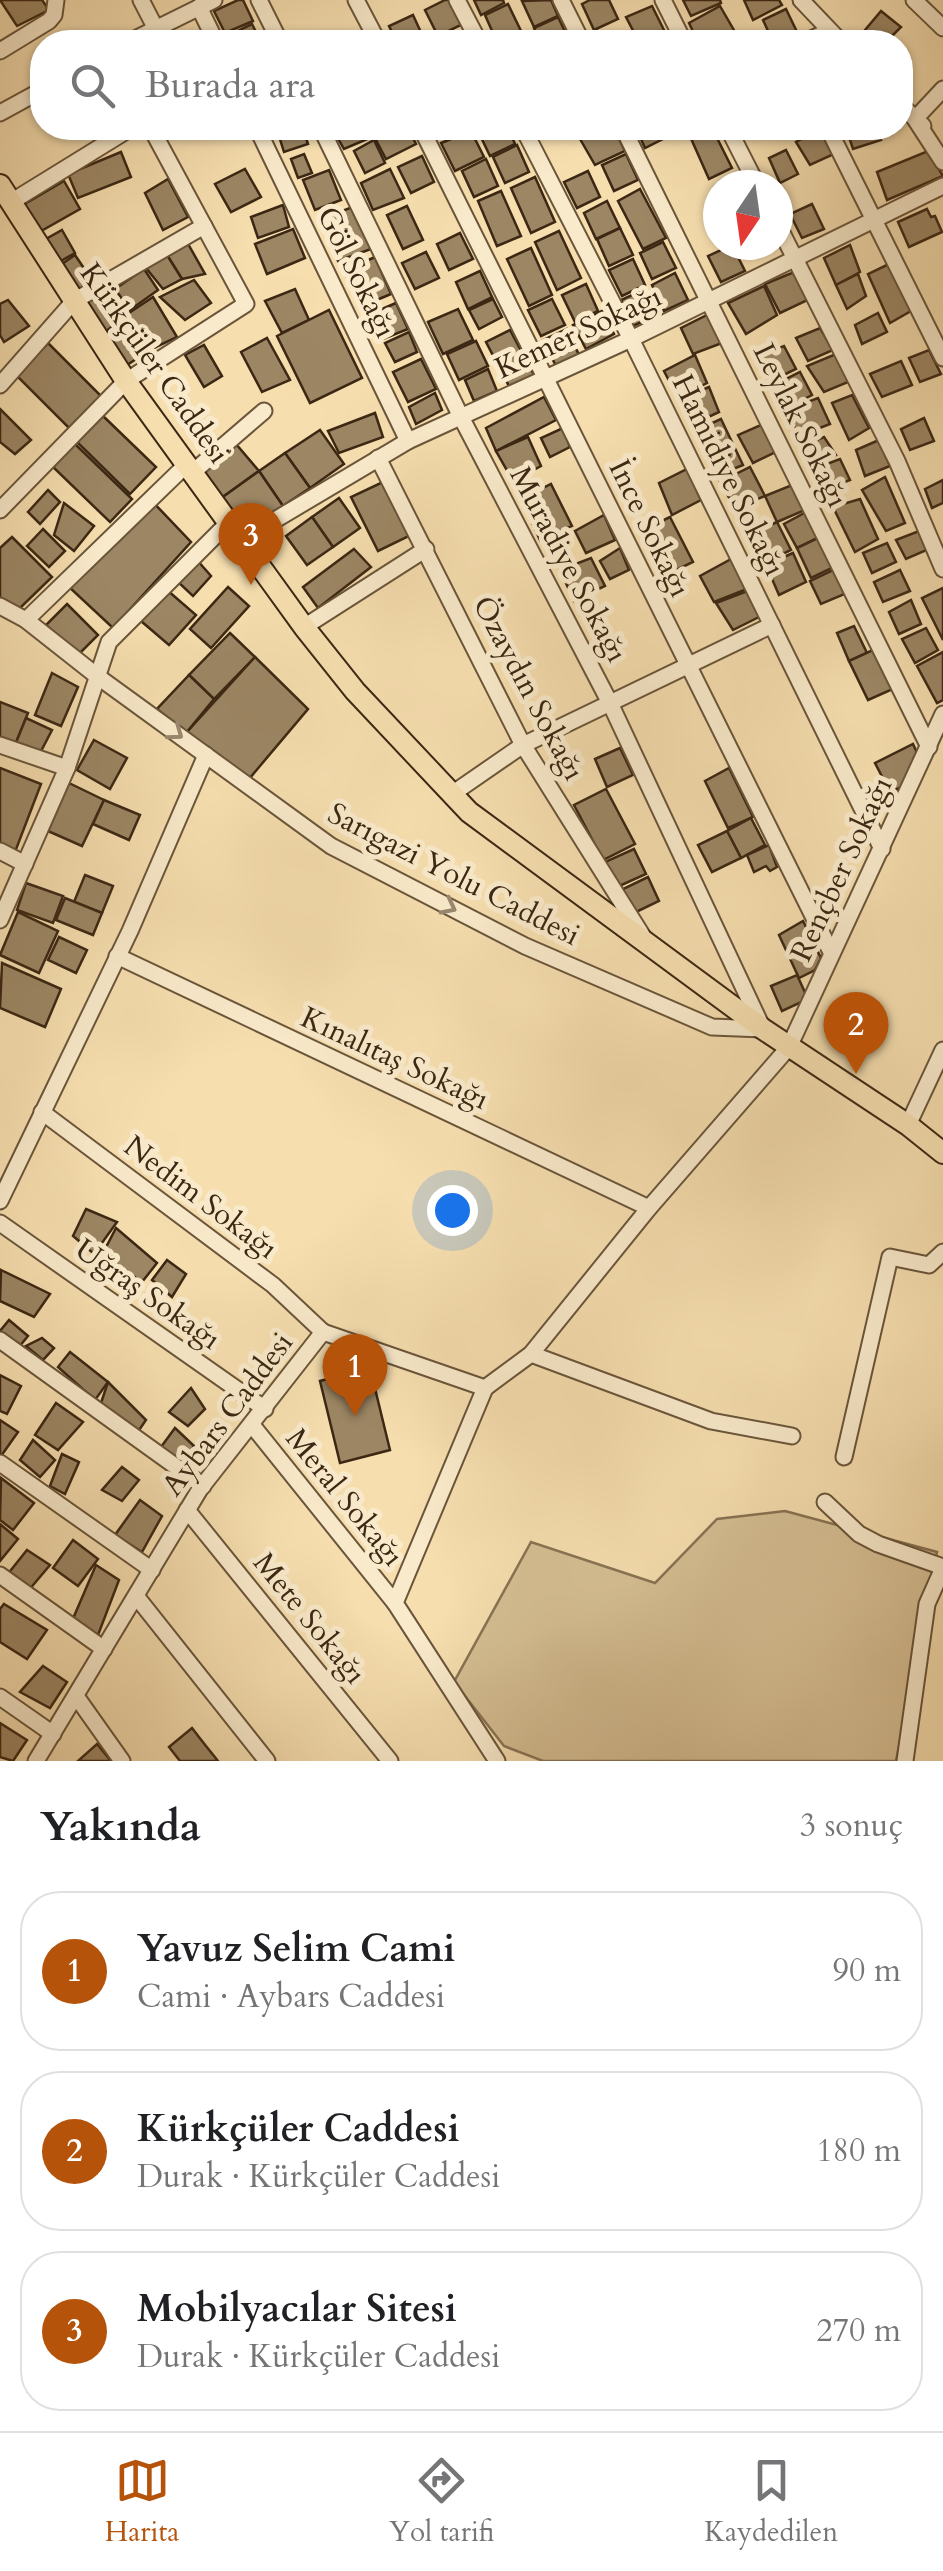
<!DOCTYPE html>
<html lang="tr">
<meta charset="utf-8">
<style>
:root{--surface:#fff;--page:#f6f6f6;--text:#202124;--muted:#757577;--line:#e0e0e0;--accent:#b45309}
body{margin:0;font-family:Cardo,serif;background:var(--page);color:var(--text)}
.compass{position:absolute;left:703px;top:170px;width:90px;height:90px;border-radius:50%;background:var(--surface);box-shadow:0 2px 8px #0004;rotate:193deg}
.you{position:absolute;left:452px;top:1210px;width:35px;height:35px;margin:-25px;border:8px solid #fff;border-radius:50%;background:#1a73e8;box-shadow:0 0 0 15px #1a73e833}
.badge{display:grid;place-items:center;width:65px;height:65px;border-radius:50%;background:var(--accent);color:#fff;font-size:32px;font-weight:700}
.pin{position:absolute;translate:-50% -82px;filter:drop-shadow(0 2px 5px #0008)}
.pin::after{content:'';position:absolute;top:52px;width:35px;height:30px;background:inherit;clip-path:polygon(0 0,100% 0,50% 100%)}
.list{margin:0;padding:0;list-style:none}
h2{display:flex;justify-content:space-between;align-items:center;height:130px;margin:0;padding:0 40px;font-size:42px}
h2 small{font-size:32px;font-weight:400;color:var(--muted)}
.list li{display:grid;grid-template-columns:65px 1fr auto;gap:30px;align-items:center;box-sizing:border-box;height:160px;margin:0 20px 20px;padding:0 20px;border:2px solid var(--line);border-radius:40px}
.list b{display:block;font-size:38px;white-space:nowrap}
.list p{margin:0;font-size:32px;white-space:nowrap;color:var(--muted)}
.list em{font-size:32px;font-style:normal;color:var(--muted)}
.icon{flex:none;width:55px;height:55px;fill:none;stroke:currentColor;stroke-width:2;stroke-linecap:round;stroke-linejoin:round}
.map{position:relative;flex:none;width:943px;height:1761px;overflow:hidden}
.search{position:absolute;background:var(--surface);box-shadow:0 2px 8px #0004;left:30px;right:30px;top:30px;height:110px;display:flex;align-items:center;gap:25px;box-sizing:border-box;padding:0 35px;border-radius:40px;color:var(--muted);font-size:38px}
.sheet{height:670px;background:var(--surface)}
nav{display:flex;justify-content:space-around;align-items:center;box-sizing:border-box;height:140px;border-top:2px solid var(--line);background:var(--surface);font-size:28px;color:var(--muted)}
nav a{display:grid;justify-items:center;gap:5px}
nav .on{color:var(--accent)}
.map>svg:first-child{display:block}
.green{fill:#d6bf94;stroke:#887354;stroke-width:2.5}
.building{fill:#9c8664;stroke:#3b2713;stroke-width:2.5}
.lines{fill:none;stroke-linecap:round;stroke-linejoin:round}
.minor-casing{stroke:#6a553a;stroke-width:19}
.major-casing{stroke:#3b2713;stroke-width:24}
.minor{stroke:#f9eacb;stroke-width:15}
.major{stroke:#f6deaf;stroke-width:20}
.oneway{stroke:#9a886f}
.labels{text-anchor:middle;stroke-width:10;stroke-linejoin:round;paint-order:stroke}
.street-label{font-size:30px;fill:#3b2713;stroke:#f9eacb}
</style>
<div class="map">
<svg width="943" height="1761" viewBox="0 0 943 1761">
<rect width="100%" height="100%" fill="#f6deaf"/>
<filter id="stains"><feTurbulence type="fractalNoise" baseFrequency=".002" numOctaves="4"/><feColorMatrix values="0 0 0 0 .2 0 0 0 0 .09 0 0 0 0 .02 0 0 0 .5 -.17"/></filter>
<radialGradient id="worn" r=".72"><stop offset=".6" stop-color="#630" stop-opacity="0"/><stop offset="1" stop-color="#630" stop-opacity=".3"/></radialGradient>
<polygon class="green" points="785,1511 937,1552 896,1761 543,1761 504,1746 454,1682 531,1542 655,1583 717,1519"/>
<g class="building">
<polygon points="0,0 42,0 49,10 17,26"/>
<polygon points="238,0 243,0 253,21 225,33 214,11"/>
<polygon points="445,0 450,0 461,25 438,36 425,10"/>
<polygon points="474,0 503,0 504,3 481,15"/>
<polygon points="551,0 558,16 534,27 522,1"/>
<polygon points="590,0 609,0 618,19 594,30 582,4"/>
<polygon points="683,0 720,0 721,3 691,16"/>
<polygon points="744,0 779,0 782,5 753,20"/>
<polygon points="508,4 521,31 497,42 485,15"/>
<polygon points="652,6 665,32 639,42 626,17"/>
<polygon points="720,6 735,32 714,42 698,42 689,23"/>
<polygon points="786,9 799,36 784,42 773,42 763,20"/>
<polygon points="881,11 901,27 886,42 868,42 860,36"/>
<polygon points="413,15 425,41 397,42 389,26"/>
<polygon points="558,17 570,42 541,42 534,28"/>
<polygon points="252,24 261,42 232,42 229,35"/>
<polygon points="332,128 368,128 372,137 344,149"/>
<polygon points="400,128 408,128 416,144 386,159 376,140"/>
<polygon points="489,128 508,128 515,144 490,156 479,133"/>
<polygon points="608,128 614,128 625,151 595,165 580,139"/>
<polygon points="636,128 668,128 671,135 645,148"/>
<polygon points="700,128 712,128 732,168 709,179 689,134"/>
<polygon points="846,128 877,128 881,140 853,149"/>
<polygon points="303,129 308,144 284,152 279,136"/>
<polygon points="820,129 834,154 810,165 796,142"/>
<polygon points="471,131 484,157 455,171 441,143"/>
<polygon points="374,140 385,163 365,173 354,151"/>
<polygon points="517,145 529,172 505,183 493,157"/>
<polygon points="786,150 798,174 780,183 769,158"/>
<polygon points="928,151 943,176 887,200 877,172"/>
<polygon points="121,152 131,177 78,198 68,174"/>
<polygon points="304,154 312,173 298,178 291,159"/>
<polygon points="626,154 638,180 614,191 602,165"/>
<polygon points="422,156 434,182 411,193 398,167"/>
<polygon points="486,159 498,186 474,197 462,171"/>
<polygon points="245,169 261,197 231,212 215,184"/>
<polygon points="390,169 404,198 373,210 361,183"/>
<polygon points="329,170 341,200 315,210 303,180"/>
<polygon points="588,171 600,197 577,208 564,182"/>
<polygon points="535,177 555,222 531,233 511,188"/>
<polygon points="168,179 188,217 163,230 145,193"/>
<polygon points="64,181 80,209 34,235 18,208"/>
<polygon points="640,189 666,238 643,249 618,201"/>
<polygon points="501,191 521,236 497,246 478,201"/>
<polygon points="607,201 620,228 596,239 584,213"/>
<polygon points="812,204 824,229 802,238 790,214"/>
<polygon points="283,205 289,227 258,238 251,217"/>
<polygon points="355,206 371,249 338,261 321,219"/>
<polygon points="407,206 423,240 403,249 387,215"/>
<polygon points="927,209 931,217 935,216 942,232 909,247 898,222"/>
<polygon points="620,228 633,255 609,266 597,239"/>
<polygon points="293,229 305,258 267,274 255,244"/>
<polygon points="62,230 75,253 59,262 46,239"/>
<polygon points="559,231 581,278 557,290 535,242"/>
<polygon points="460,233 473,259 449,270 437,244"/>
<polygon points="187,242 205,274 182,279 167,255"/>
<polygon points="663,242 676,268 652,279 640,253"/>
<polygon points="732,245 745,271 721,282 708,256"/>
<polygon points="850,245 860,272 836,285 824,258"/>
<polygon points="531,248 552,295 529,306 507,259"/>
<polygon points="426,252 439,278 415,289 402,263"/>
<polygon points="75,255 94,283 75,296 56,268"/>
<polygon points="167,255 182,279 163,289 146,268"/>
<polygon points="375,257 391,294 360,307 344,271"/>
<polygon points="633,259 645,285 622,296 609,270"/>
<polygon points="889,264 911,311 890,323 868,274"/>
<polygon points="144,269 158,290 130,310 115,289"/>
<polygon points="799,270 814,297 780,313 765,284"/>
<polygon points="480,271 492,297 468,309 456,282"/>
<polygon points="675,273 688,300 664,311 652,285"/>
<polygon points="858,274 866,296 847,309 836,285"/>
<polygon points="194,280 211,303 185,320 160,297"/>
<polygon points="586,284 598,311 575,322 562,295"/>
<polygon points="764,286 777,315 746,334 728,303"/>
<polygon points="107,287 126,315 102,335 80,304"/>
<polygon points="295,289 309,320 282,333 265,301"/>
<polygon points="645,289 657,315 633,326 621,300"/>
<polygon points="153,297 177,337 150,350 126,315"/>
<polygon points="493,299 502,317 479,329 469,310"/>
<polygon points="552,299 565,325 541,336 528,310"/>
<polygon points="8,300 29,326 4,342 0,335 0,304"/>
<polygon points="396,303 408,329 378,341 366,316"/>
<polygon points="458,309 473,340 443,354 428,322"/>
<polygon points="329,310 362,378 310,403 277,336"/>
<polygon points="602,311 614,334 586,349 573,325"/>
<polygon points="878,313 887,332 862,344 855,325"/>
<polygon points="709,314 722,343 693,354 681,328"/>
<polygon points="126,315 150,350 124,367 102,335"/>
<polygon points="820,328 833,350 808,361 796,338"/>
<polygon points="567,329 579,355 556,366 543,340"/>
<polygon points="510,330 534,375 510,388 486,342"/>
<polygon points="409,332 417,352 395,362 385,343"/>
<polygon points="267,338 290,380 262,392 241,352"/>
<polygon points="476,341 488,366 459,380 447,354"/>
<polygon points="48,343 101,396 69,428 16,375"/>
<polygon points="204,345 222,376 204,387 185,355"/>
<polygon points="784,346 796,369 769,382 758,356"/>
<polygon points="929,350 941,374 920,382 909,358"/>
<polygon points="836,354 853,380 824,392 807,366"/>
<polygon points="695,355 707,383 678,398 664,371"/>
<polygon points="421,359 436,389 408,402 393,372"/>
<polygon points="901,361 912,385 882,397 870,374"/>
<polygon points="488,369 497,391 474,401 465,380"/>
<polygon points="800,372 812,395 783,410 770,387"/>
<polygon points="709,387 719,412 691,425 679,400"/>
<polygon points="435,393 442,410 416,424 409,407"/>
<polygon points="852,395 869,428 849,440 832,403"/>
<polygon points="544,397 556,420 496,451 486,428"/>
<polygon points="818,398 830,424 799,436 786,410"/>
<polygon points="0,409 31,440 15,454 0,442"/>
<polygon points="375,413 383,437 339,453 328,431"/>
<polygon points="102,415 156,467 130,494 77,442"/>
<polygon points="924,418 934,441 910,450 901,429"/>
<polygon points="721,419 743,465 721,474 699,429"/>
<polygon points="763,424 778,451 753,463 738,435"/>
<polygon points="563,428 570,447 550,457 541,438"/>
<polygon points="320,430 344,464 310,488 285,453"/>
<polygon points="528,437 541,466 513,481 496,451"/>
<polygon points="824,437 836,455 812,468 802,446"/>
<polygon points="879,440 890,466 865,476 856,450"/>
<polygon points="75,444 132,499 110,522 53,467"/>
<polygon points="236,444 259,471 220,499 199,472"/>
<polygon points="285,453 310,488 283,506 259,471"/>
<polygon points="840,459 850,480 825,489 816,468"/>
<polygon points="750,467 765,496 735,508 720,482"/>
<polygon points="687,469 701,500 672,515 659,483"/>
<polygon points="259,471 283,506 244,533 220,499"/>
<polygon points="885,477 905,523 886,531 862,490"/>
<polygon points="943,480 943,503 932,508 925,489"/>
<polygon points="383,482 409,536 378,551 351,497"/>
<polygon points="551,484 572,526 540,540 521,499"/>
<polygon points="792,485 805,510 777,522 765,496"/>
<polygon points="48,490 60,502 40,524 28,512"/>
<polygon points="339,498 360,528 333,547 312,517"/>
<polygon points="150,499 191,542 113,628 69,587"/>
<polygon points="860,499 878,539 855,552 833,507"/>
<polygon points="64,503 94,526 74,551 54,535"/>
<polygon points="808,511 820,537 797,548 784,524"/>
<polygon points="604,515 615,540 586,553 575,531"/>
<polygon points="312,517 333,547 307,565 286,536"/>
<polygon points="670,517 693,562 666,575 643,530"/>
<polygon points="777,522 791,550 762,564 748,536"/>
<polygon points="43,529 65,551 49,567 27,546"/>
<polygon points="919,531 929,549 906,559 896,540"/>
<polygon points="12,537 52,577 18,610 0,602 0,548"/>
<polygon points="820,537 834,567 811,578 797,548"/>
<polygon points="887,543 896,562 872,573 863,553"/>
<polygon points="620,548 629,570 610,579 600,561"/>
<polygon points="354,549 371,567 318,608 303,587"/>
<polygon points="793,553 806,582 779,595 766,565"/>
<polygon points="591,558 605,586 574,601 560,570"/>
<polygon points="733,558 747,589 714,602 700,576"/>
<polygon points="197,560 211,576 193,596 178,582"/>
<polygon points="833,570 847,593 821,604 810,581"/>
<polygon points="900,570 910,591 883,602 874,582"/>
<polygon points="228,587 249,606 211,648 190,629"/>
<polygon points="943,588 943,640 922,598"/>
<polygon points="167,590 196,615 169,645 141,621"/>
<polygon points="750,590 761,616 733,630 716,603"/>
<polygon points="911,600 921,624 899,634 889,612"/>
<polygon points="67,604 98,635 77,656 46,625"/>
<polygon points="854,626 867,653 849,661 837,633"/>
<polygon points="926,628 938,650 915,663 902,639"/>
<polygon points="230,633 255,657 214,699 189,675"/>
<polygon points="873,650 893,689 868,700 849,661"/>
<polygon points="943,652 943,700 937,703 917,666"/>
<polygon points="255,657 308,709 249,779 186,733"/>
<polygon points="52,673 78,687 61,726 35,715"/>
<polygon points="189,675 214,699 186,733 157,709"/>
<polygon points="0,702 28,713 15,745 0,739"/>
<polygon points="26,718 52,730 40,753 15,745"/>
<polygon points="94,740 127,758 110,789 77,770"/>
<polygon points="913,744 919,757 907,785 890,792 875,763"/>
<polygon points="620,748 633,775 607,787 595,759"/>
<polygon points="0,768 41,784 15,852 0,847"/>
<polygon points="729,768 753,817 728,828 705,781"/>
<polygon points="69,783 104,800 82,846 48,831"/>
<polygon points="606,789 635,844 603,860 574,805"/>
<polygon points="104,800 140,815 129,840 93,824"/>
<polygon points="751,818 765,845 741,858 727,831"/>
<polygon points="727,831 741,858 712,872 698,845"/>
<polygon points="769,845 777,867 770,871 766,866 754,872 747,855"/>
<polygon points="634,849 646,874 617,887 605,862"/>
<polygon points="85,875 113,886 102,913 74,902"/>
<polygon points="648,877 659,901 634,913 623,889"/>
<polygon points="26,883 63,896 53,923 17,910"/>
<polygon points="65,898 102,913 93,935 56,920"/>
<polygon points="18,912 58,931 39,973 0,955"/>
<polygon points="803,921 821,958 815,970 799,978 779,935"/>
<polygon points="59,937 87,950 76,973 48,960"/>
<polygon points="2,963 61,989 45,1027 0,1008"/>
<polygon points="797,975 808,999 782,1011 771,986"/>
<polygon points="86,1209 117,1222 94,1254 73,1236"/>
<polygon points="116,1228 157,1263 142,1282 102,1255"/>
<polygon points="167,1260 186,1274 172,1297 152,1280"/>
<polygon points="1,1270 50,1294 34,1317 0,1301"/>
<polygon points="9,1320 28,1336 19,1347 0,1331"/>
<polygon points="42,1338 54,1348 43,1360 26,1346"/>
<polygon points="70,1352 108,1382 95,1400 58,1367"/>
<polygon points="370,1368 390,1450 340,1463 320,1381"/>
<polygon points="0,1375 21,1386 7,1414 0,1411"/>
<polygon points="108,1382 146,1420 135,1436 101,1403"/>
<polygon points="191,1388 205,1409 188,1426 169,1412"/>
<polygon points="56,1403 83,1422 58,1450 35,1435"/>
<polygon points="0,1420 18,1432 1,1456 0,1455"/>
<polygon points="175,1428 194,1446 181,1463 161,1447"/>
<polygon points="33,1440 55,1460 40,1477 20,1460"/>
<polygon points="62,1454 79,1462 65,1494 50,1486"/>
<polygon points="122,1467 139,1480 122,1501 102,1490"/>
<polygon points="1,1478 34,1503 13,1530 0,1520"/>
<polygon points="140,1500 162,1516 142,1552 115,1535"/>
<polygon points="0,1524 18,1539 0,1561"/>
<polygon points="73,1540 98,1559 78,1586 53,1568"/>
<polygon points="27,1550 50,1565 28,1591 7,1575"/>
<polygon points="96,1565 119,1580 98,1635 72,1621"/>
<polygon points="4,1604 47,1630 27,1659 0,1642 0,1609"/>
<polygon points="43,1666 67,1682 50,1708 20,1692"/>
<polygon points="0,1723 27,1740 13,1761 0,1757"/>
<polygon points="192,1728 202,1741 218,1761 180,1761 169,1747"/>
<polygon points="97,1744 111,1761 78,1761"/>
</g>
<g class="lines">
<g class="minor-casing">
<g id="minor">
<polyline points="141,0 156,29"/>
<polyline points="259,0 280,42"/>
<polyline points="356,0 378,42"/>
<polyline points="457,0 479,42"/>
<polyline points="561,0 582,42"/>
<polyline points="663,0 684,42"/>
<polyline points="801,0 841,42"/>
<polyline points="914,0 943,28"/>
<polyline points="199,7 216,42"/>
<polyline points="129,42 214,0"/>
<polyline points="805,42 829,31"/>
<polyline points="0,51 49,21 54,15 56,0"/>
<polyline points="943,89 915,119 943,162"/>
<polyline points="900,104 923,126"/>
<polyline points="0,113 42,90"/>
<polyline points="257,128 408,441"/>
<polyline points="421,128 831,952"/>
<polyline points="523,128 631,339 882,849"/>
<polyline points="623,128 929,747"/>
<polyline points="728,128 757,185"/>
<polyline points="828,128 943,358"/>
<polyline points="11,202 131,128"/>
<polyline points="778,225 897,461 943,569"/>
<polyline points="0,385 74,301 204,226"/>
<polyline points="378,458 523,745 642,935"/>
<polyline points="193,472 264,411"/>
<polyline points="0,510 126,381 246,304 151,128"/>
<polyline points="243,539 408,441 631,339 943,186"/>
<polyline points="0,606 26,620 97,676 331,846 525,946 712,1027 763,1029 610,703 461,417 321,128"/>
<polyline points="26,620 187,464"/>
<polyline points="304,627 426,549"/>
<polyline points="0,745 67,768"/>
<polyline points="452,794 523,745 772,625"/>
<polyline points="0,851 25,864"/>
<polyline points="0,920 67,768 109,642 229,522"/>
<polyline points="117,956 649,1208"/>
<polyline points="42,1112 273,1285 323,1332"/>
<polyline points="908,1125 943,1050"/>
<polyline points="0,1201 130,931 206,755"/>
<polyline points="0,1223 265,1409"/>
<polyline points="0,1340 203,1486"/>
<polyline points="531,1354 711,1421 792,1436"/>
<polyline points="485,1388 395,1603 497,1761"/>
<polyline points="252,1425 395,1603"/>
<polyline points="844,1457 890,1257 929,1265 943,1252"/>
<polyline points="0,1463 152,1570"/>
<polyline points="825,1502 859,1534 878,1544 943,1567"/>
<polyline points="187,1510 390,1761"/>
<polyline points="0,1575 104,1649"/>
<polyline points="136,1596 267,1761"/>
<polyline points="76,1696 122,1761"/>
<polyline points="0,1697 53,1734"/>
<polyline points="36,1761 200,1489 323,1332 485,1388 531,1354 649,1208 789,1047 943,714"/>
<polyline points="905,1761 927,1604 943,1568"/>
</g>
</g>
<g class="major-casing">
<polyline id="major" points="0,185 126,381 304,627 355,691 469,812 763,1029 908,1125 943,1153"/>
</g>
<use href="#minor" class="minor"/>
<use href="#major" class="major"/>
</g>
<defs><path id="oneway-chevron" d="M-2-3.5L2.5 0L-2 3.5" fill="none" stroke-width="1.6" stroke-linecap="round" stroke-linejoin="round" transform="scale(2.5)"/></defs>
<g class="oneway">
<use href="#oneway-chevron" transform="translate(176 733) rotate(36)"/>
<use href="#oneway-chevron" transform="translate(449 907) rotate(27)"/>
</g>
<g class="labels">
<g class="street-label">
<text transform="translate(357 272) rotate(64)" y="10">Göl Sokağı</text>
<text transform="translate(578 332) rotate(-25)" y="10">Kemer Sokağı</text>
<text transform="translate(155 363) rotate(55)" y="10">Kürkçüler Caddesi</text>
<text transform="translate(801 425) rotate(64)" y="10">Leylak Sokağı</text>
<text transform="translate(729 475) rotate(64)" y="10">Hamidiye Sokağı</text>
<text transform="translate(650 528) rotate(64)" y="10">İnce Sokağı</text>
<text transform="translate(569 564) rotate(62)" y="10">Muradiye Sokağı</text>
<text transform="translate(529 688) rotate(62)" y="10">Özaydın Sokağı</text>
<text transform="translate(841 869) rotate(-65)" y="10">Rençber Sokağı</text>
<text transform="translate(454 874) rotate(27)" y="10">Sarıgazi Yolu Caddesi</text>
<text transform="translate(395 1058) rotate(25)" y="10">Kınalıtaş Sokağı</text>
<text transform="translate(201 1197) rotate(37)" y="10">Nedim Sokağı</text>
<text transform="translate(148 1294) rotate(35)" y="10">Uğraş Sokağı</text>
<text transform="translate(227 1414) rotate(-53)" y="10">Aybars Caddesi</text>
<text transform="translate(345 1497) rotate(51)" y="10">Meral Sokağı</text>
<text transform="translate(310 1618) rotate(51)" y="10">Mete Sokağı</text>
</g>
</g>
<rect width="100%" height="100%" filter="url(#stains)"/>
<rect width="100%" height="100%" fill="url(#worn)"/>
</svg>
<svg class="compass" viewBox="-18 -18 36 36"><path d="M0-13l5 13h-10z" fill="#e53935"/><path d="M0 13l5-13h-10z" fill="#757577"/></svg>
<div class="you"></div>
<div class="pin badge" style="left:355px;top:1416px">1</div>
<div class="pin badge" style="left:856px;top:1074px">2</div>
<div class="pin badge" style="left:251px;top:585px">3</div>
<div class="search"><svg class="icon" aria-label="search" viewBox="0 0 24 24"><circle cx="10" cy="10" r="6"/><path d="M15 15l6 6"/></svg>Burada ara</div>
</div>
<section class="sheet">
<h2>Yakında<small>3 sonuç</small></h2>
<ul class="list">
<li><span class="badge">1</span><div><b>Yavuz Selim Cami</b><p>Cami · Aybars Caddesi</p></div><em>90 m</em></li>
<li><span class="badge">2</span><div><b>Kürkçüler Caddesi</b><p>Durak · Kürkçüler Caddesi</p></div><em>180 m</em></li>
<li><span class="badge">3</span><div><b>Mobilyacılar Sitesi</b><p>Durak · Kürkçüler Caddesi</p></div><em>270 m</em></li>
</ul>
</section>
<nav>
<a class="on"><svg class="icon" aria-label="map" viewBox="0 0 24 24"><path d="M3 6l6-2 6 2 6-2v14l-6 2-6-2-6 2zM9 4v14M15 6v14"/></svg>Harita</a>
<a><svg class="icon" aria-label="directions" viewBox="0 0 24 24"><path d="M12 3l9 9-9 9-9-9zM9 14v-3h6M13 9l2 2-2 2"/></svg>Yol tarifi</a>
<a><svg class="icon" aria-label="saved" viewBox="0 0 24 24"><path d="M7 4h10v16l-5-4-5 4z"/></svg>Kaydedilen</a>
</nav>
